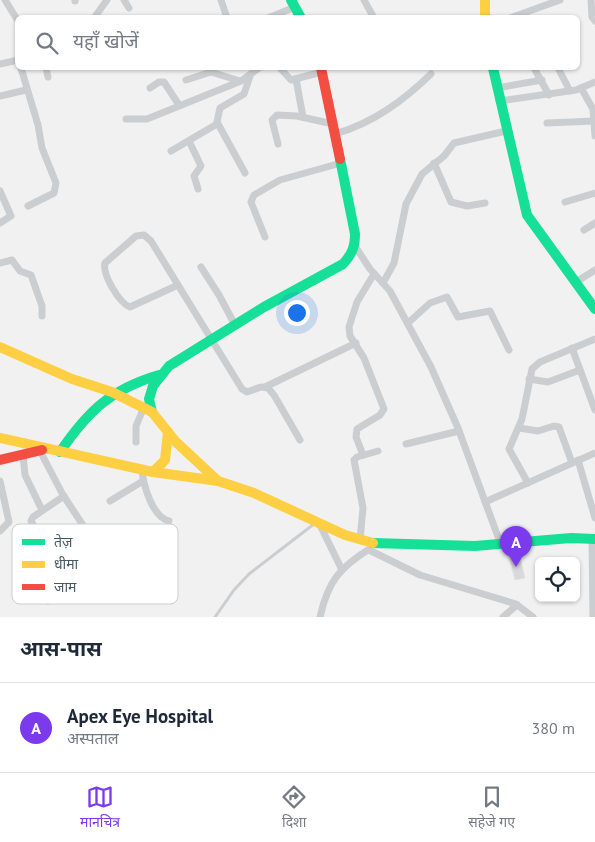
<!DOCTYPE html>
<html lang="hi">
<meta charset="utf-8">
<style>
:root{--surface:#fff;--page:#f6f6f7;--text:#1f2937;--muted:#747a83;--line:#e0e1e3;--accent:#7c3aed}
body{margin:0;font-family:"PT Sans","Noto Sans Devanagari",sans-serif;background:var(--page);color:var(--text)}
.controls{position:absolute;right:15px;bottom:15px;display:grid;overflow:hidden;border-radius:8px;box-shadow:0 1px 4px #0004}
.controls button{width:45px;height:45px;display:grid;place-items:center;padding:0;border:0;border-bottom:1px solid var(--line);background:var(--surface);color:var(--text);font:25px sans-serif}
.you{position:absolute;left:296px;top:312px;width:18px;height:18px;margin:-12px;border:4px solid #fff;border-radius:50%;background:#1a73e8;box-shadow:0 0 0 8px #1a73e833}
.badge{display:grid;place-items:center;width:32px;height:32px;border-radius:50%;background:var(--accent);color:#fff;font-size:16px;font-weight:700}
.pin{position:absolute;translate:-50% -41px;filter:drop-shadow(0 1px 2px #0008)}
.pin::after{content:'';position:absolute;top:26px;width:18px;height:15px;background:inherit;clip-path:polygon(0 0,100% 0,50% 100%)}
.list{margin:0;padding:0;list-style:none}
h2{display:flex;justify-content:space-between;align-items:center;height:65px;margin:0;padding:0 20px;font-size:21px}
h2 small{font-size:16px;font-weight:400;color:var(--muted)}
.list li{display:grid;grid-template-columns:32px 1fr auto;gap:15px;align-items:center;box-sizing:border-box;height:90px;padding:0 20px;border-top:1px solid var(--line)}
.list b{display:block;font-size:19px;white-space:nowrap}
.list p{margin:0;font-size:16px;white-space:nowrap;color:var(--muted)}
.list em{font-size:16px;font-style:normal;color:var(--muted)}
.icon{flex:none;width:28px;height:28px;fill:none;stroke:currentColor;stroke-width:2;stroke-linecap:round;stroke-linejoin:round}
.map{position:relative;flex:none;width:595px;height:617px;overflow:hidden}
.search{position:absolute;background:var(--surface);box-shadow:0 1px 4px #0004;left:15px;right:15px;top:15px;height:55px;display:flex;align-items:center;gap:12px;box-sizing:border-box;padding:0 18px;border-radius:8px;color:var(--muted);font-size:19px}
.sheet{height:155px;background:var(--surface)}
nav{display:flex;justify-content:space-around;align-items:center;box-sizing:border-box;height:70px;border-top:1px solid var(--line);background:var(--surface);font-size:14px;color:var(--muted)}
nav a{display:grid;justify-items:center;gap:2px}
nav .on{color:var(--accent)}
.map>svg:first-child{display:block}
.building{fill:#d8d9da;stroke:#e3e3e4}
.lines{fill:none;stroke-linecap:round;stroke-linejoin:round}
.lane{stroke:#caced1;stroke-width:3}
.street{stroke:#caced1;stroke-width:7}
.fast{stroke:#16e098;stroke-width:10}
.slow{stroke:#ffcf43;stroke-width:10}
.jam{stroke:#f24e42;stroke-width:10}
.key{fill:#fff;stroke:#c8cdcf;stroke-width:1}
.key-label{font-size:14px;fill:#465860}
</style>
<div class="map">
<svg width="595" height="617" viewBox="0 0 595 617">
<rect width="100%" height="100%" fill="#f2f1f1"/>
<polygon class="building" points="519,554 525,578 515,580 509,557"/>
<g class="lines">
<polyline class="lane" points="215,617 234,590 249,574 314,524"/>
<g class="street">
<polyline points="5,0 18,21"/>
<polyline points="75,0 75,1"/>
<polyline points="124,0 129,8"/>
<polyline points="221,0 227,18"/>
<polyline points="364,0 374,18"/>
<polyline points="591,0 592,17 595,21"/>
<polyline points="94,18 107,0"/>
<polyline points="268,18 295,7"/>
<polyline points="510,18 560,0"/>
<polyline points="0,64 18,60"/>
<polyline points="21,68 38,125 42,148 56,183 54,193 28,206"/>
<polyline points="46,68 48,77"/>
<polyline points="280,68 291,80 322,72"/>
<polyline points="534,68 549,95"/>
<polyline points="558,68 570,91"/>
<polyline points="296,79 303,117"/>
<polyline points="186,80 211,72 240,81"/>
<polyline points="150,88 159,82 164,82 179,105"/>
<polyline points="497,88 542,80"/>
<polyline points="581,88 593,109 595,136"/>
<polyline points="0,96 26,90"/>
<polyline points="499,101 576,90 595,82"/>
<polyline points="126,119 147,119 241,81 259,68"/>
<polyline points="547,123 594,121"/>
<path d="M335,134C373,123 403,101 431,74"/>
<polyline points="189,141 201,166 194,176 198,189"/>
<polyline points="278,144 272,120 277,115 297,116 333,124"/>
<polyline points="171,151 217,124"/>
<polyline points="434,163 451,202 467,206 485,203"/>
<polyline points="245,173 217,122 220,108 244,94 250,76"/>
<polyline points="0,191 11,216 0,223"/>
<polyline points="565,202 595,193"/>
<polyline points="584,230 595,223"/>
<polyline points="265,237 251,202 254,195 280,180 341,163"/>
<polyline points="355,246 370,269 390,291 431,367 458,428 501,545"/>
<polyline points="0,263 12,260 20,271 31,275 42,306 42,316"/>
<polyline points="201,267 219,295 235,325"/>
<polyline points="576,282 595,270"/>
<polyline points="383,283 394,263 406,204 422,174 444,156 454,143 506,131"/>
<path d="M178,285L130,307C119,303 102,274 105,263L136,236L144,235L151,241L242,389L247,392L261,387L268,388L274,395L300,440"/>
<polyline points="408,323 430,303 447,297 458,317 490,311 509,350"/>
<polyline points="572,348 595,410"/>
<polyline points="529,379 548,382 580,370"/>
<polyline points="265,387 356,343"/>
<polyline points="519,428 538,431 554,426 559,427 572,463"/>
<polyline points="136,442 136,426 144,407"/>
<polyline points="406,444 459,431"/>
<polyline points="40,451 63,495 104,557 113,560 141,542"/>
<polyline points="23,455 25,475 42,510"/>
<polyline points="363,455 356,437 357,429 380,415 384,409 364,358 350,336 349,327 357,302 374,274"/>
<polyline points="578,460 595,518"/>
<path d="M142,469C143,484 152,517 169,521"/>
<polyline points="0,481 9,522 0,531"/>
<polyline points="528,483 509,449 522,419 532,369 540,362 595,339"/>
<polyline points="110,501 143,481"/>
<polyline points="485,502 595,453"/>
<polyline points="319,523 342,570"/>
<polyline points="33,526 26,533 25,538 39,562"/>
<polyline points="592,539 593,617"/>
<polyline points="360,540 363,508 354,460 357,457 378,451"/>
<polyline points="369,550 420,575 516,604 533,617"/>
<polyline points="59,568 31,521 33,517 64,496"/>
<polyline points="39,585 30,578 28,572 50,553"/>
<polyline points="48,601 39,585 42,579 96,546"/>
<path d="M320,617C328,581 340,567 371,548"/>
<polyline points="503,617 517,605"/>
</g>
<g class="fast">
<polyline points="291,0 301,18"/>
<polyline points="493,68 527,215 595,309"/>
<path d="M152,412L149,399L153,386L169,366L264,307L343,264C352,254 355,247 355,234L340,159"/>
<path d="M60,452C88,411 111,389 159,375"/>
<polyline points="373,543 475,546 571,538 595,539"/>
</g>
<g class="slow">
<polyline points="485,0 485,18"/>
<polyline points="0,347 72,379 112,392 152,412 176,442 218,481"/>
<polyline points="0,438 153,472 218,481 254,493 345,535 373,543"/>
<polyline points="153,472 165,460 168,432"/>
</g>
<g class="jam">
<polyline points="321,68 340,159"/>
<polyline points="0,460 42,450"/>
</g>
</g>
<rect x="12" y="524" width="166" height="80" rx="8" class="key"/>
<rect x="22" y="539" width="23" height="6" fill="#16e098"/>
<rect x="22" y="561" width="23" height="7" fill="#ffcf43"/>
<rect x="22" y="584" width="23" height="6" fill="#f24e42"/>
<g class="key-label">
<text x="54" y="547">तेज़</text>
<text x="54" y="569">धीमा</text>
<text x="54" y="592">जाम</text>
</g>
</svg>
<div class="controls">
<button><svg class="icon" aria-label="locate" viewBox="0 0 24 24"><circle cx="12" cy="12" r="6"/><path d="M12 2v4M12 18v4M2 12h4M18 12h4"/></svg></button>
</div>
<div class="you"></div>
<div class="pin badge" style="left:516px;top:567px">A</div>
<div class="search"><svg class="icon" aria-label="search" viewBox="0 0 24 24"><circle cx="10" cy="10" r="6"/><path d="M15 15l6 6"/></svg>यहाँ खोजें</div>
</div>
<section class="sheet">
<h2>आस-पास<small></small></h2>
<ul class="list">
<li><span class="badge">A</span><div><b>Apex Eye Hospital</b><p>अस्पताल</p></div><em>380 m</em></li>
</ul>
</section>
<nav>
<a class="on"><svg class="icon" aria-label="map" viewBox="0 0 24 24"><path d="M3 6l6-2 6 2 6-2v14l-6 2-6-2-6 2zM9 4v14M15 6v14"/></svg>मानचित्र</a>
<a><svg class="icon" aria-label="directions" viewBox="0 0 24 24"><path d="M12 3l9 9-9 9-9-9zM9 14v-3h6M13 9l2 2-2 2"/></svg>दिशा</a>
<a><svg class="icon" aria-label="saved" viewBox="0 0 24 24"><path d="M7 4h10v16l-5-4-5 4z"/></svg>सहेजे गए</a>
</nav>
